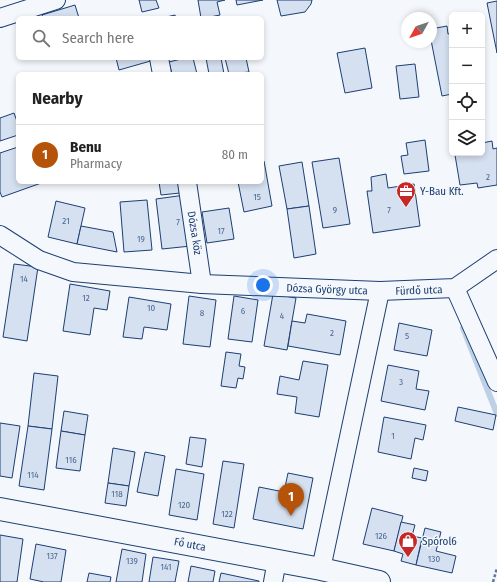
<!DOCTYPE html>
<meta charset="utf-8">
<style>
:root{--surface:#fff;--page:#f2f2f2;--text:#222;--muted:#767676;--line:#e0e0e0;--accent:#b45309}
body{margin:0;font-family:"Fira Sans Condensed",sans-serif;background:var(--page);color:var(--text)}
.controls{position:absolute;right:12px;top:12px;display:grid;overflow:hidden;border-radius:6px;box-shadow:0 2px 6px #0003}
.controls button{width:36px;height:36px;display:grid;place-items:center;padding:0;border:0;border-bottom:1px solid var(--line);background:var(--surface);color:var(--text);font:20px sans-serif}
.compass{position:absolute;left:401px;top:12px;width:36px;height:36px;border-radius:50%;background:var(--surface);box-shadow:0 2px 6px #0003;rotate:230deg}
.you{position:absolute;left:263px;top:285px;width:14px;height:14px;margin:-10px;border:3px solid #fff;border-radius:50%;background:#1a73e8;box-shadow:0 0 0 6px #1a73e833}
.badge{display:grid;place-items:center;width:26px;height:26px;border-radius:50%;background:var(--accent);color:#fff;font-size:13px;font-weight:700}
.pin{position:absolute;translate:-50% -33px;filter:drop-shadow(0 1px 2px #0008)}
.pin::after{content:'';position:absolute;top:21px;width:14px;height:12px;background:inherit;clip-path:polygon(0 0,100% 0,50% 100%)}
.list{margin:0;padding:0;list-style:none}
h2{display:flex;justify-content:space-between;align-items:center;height:52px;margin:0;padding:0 16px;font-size:17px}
h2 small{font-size:13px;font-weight:400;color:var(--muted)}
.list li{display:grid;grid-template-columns:26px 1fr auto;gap:12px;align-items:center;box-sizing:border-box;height:60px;padding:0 16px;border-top:1px solid var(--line)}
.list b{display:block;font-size:15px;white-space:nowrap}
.list p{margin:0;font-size:13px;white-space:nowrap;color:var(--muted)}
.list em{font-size:13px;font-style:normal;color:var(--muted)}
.icon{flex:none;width:22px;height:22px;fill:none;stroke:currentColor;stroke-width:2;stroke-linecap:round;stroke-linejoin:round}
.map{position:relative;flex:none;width:497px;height:582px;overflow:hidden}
.search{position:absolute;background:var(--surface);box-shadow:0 2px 6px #0003;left:16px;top:16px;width:248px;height:44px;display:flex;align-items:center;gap:10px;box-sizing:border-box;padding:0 14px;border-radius:6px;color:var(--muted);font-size:15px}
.panel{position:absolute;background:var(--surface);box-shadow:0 2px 6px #0003;left:16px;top:72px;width:248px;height:112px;border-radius:6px}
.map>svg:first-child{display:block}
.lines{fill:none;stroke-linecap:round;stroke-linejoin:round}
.stream{stroke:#bed0e5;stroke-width:6}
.building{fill:#d5e0f0;stroke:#1d3f73}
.street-casing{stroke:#1d3f73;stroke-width:20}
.primary-casing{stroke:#1d3f73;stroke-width:24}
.path{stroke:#5e769c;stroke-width:2.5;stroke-dasharray:3 2;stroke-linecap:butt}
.street{stroke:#f4f7fb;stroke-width:18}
.primary{stroke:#f4f7fb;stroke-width:22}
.labels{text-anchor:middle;stroke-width:3;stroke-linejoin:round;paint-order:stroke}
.number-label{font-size:9px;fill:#4b6792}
.poi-label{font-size:11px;fill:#1d3f73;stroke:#f4f7fb;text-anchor:start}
.street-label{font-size:11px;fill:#1d3f73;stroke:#f4f7fb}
</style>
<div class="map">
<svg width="497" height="582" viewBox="0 0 497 582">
<rect width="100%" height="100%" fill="#f4f7fb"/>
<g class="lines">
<polyline class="stream" points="463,328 497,414"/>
</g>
<g class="building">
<polygon points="139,0 156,0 159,8 142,12"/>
<polygon points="198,0 225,0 217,2 220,15 205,18 201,18"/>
<polygon points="236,0 263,0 237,5"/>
<polygon points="277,0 312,0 311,4 305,12 281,16"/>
<polygon points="497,1 497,53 487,3"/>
<polygon points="75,5 79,18 43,18 42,15"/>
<polygon points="175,15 176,18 162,18"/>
<polygon points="447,26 448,34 452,33 452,94 442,96 431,40 431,29"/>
<polygon points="365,48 372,88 345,93 337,53"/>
<polygon points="116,58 153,58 154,60 119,70"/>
<polygon points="185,58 193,58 197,74 172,74 169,62"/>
<polygon points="206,58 221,58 224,74 209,74"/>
<polygon points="225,58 246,58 249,72 229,74"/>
<polygon points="415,64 419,97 400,99 396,66"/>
<polygon points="14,113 18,124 18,135 0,141 0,118"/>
<polygon points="425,140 429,171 404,174 401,156 408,155 406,143"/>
<polygon points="492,141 493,149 497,148 497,185 478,188 477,183 460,185 455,155 482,153 482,143"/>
<polygon points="18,147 18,182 44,182 2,197 0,192 0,153"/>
<polygon points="339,158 350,224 323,228 312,162"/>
<polygon points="264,161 272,206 244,212 238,182 262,182 262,162"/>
<polygon points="302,162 309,206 287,209 279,166"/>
<polygon points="386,174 388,188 414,184 420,226 373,233 367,191 372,191 371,177"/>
<polygon points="159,182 179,182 180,193 161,195"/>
<polygon points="185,195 191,246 162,249 156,199"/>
<polygon points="147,200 152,250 124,252 120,202"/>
<polygon points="56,201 85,208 77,244 48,237"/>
<polygon points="309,206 316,254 294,258 287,209"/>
<polygon points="229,208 234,239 207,243 202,212"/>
<polygon points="81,226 113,232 117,252 77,244"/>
<polygon points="14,264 38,267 27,341 3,337"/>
<polygon points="70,284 110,291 107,310 94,308 90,335 63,331"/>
<polygon points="273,294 296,298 287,350 264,346"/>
<polygon points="189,296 216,300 210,347 183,344"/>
<polygon points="234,296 258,300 252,342 228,339"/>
<polygon points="129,297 171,304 167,330 144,327 142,339 123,337"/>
<polygon points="307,314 346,321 340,355 288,346 292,321 305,323"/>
<polygon points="399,323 432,330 427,356 394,350"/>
<polygon points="226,352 241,354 239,366 245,367 243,379 238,378 236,388 221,386"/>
<polygon points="303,361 328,365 319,417 295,413 297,397 277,394 280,376 299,380"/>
<polygon points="388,365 419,371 416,389 429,391 425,410 381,401"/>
<polygon points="34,373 58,376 52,429 28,426"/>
<polygon points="458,407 496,415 493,430 455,421"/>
<polygon points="64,411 88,415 85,435 61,431"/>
<polygon points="384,417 426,425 423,440 415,438 411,459 378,452"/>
<polygon points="0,423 20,426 12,478 0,476"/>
<polygon points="28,426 52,429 44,490 19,486"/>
<polygon points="61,431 85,435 80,471 56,468"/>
<polygon points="190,437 206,439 202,467 186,464"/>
<polygon points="113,448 135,452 129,486 108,483"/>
<polygon points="145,452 165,456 158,496 137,492"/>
<polygon points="223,461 244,464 234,528 213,524"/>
<polygon points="414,468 428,471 426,481 412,478"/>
<polygon points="176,469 204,474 197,520 169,515"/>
<polygon points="288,473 313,478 303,529 253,519 259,487 284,492"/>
<polygon points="108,483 129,486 126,506 105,503"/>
<polygon points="372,508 403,516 394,551 363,544"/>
<polygon points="401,522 415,525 412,536 422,538 416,565 401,561 403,554 394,551"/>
<polygon points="425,528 441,532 436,551 456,556 452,573 416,565"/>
<polygon points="0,535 23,539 17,582 0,582"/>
<polygon points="36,544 66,550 61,582 44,582 30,579"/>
<polygon points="122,549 146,554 142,582 116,582"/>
<polygon points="153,557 179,561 175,582 149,582"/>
<polygon points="191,566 215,571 213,582 188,582"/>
<polygon points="89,573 111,577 110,582 87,582"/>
<polygon points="221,573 259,581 259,582 219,582"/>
</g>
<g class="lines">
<g class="street-casing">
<g id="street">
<polyline points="0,18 56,0"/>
<polyline points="159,58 162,74"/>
<polyline points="187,182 202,284"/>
<polyline points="0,235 39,260 73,272 202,284 380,291 455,288 497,259"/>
<polyline points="455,288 497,382"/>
<polyline points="321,569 380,291"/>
<polyline points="273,582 277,560"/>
</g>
</g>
<g class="primary-casing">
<polyline id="primary" points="0,509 321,569 379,582"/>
</g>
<polyline class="path" points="493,582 497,568"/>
<use href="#street" class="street"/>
<use href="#primary" class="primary"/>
</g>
<defs>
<g id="office-pin" transform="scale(1)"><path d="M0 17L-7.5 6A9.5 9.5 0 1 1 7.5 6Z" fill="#c62828" stroke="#f4f7fb"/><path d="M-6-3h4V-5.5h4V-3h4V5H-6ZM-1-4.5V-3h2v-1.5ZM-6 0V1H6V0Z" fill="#fff"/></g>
<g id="shop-pin" transform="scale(1)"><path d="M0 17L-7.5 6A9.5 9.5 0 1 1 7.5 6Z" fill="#c62828" stroke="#f4f7fb"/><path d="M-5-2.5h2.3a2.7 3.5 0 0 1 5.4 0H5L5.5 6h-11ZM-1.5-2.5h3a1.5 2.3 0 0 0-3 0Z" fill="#fff"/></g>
</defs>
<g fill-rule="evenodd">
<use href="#office-pin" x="406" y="191"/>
<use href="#shop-pin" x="408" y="541"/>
</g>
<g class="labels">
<g class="number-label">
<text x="488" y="180">2</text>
<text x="257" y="200">15</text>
<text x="335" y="213">9</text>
<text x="389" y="213">7</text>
<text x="66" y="224">21</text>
<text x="178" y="225">7</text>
<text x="221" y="234">17</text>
<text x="141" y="242">19</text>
<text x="24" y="282">14</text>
<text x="86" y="301">12</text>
<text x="151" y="311">10</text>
<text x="243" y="314">6</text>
<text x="202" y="316">8</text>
<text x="282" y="319">4</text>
<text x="332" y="336">2</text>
<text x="407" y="339">5</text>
<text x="401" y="385">3</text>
<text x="393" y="439">1</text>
<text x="71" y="463">116</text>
<text x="33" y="478">114</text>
<text x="117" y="497">118</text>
<text x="184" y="508">120</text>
<text x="227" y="517">122</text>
<text x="381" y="539">126</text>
<text x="52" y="559">137</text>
<text x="434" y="562">130</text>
<text x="132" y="564">139</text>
<text x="166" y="570">141</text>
</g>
<g class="poi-label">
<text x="420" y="195">Y-Bau Kft.</text>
<text x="422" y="545">Spórol6</text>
</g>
<g class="street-label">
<text transform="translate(195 233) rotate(81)" y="4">Dózsa köz</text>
<text transform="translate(327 289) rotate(2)" y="4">Dózsa György utca</text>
<text transform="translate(419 290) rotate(-2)" y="4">Fürdő utca</text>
<text transform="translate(190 544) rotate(11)" y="4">Fő utca</text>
</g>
</g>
</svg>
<div class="controls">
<button>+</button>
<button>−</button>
<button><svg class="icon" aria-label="locate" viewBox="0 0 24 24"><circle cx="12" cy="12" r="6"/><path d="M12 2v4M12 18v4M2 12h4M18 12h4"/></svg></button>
<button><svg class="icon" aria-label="layers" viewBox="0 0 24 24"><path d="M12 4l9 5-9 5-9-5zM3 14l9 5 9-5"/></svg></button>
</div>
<svg class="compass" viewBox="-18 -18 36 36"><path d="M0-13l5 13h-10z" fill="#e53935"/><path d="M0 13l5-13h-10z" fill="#767676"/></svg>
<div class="you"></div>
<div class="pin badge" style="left:291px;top:516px">1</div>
<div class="search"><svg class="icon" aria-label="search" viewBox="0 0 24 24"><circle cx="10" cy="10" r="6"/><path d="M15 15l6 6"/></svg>Search here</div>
<section class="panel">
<h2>Nearby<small></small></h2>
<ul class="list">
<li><span class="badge">1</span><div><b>Benu</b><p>Pharmacy</p></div><em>80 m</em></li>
</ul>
</section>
</div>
